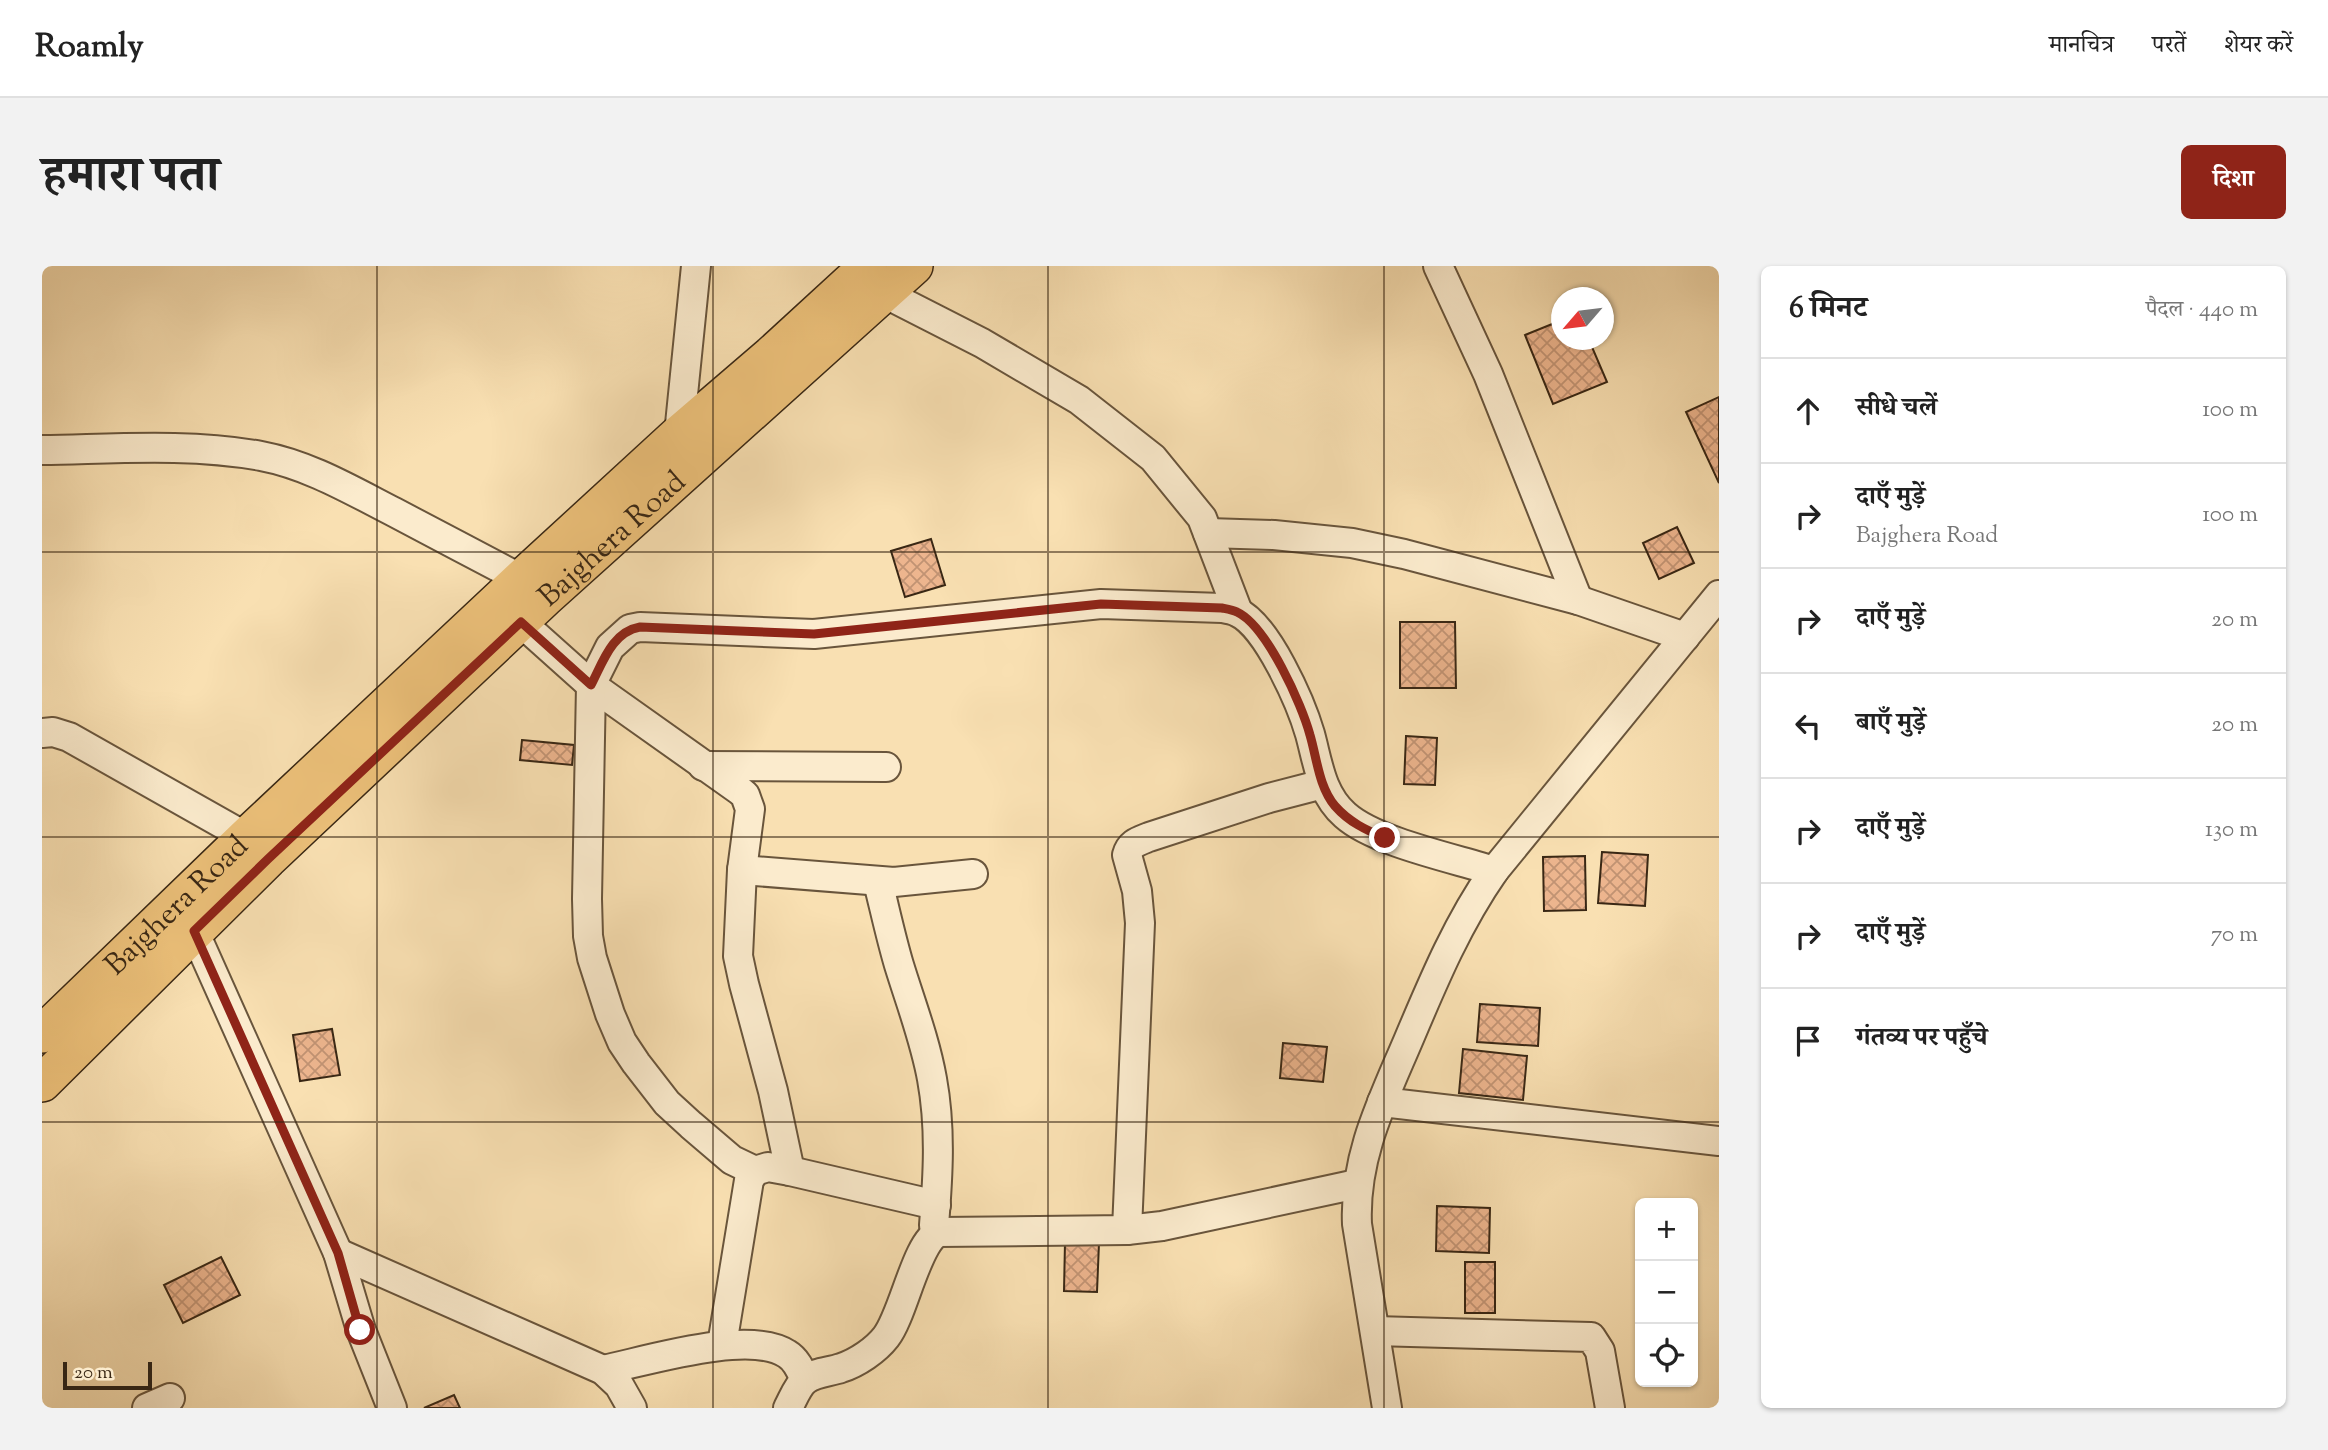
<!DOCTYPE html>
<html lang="hi">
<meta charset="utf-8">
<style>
:root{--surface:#fff;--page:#f2f2f2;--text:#222;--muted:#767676;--line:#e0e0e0;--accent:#8f2418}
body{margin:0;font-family:"Sorts Mill Goudy","Noto Serif Devanagari",serif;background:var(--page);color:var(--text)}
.controls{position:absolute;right:21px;bottom:21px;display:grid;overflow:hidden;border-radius:10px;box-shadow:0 2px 5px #0004}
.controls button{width:63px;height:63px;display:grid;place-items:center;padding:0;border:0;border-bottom:2px solid var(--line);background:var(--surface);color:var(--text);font:35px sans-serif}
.compass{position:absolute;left:1509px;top:21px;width:63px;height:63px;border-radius:50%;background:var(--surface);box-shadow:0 2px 5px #0004;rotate:242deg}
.scale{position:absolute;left:21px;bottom:18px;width:89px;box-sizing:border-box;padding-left:7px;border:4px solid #392714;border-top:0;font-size:19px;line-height:24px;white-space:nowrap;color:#392714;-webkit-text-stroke:5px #fbebcd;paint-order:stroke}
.stop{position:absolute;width:21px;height:21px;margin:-16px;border:5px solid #8f2418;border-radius:50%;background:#fff}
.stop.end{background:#8f2418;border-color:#fff;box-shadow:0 2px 7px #0008}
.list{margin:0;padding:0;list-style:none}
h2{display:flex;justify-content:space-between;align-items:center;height:91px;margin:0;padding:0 28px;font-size:30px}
h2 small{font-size:23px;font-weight:400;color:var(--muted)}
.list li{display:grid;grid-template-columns:46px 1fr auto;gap:21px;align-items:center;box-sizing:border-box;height:105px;padding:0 28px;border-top:2px solid var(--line)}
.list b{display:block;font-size:26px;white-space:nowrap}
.list p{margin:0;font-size:23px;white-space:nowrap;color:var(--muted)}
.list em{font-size:23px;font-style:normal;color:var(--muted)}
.icon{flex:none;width:38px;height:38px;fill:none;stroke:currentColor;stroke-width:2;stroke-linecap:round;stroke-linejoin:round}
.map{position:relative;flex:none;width:1677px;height:1142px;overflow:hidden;border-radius:10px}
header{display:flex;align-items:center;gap:42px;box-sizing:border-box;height:98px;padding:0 35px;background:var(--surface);border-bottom:2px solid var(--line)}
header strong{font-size:33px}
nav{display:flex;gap:38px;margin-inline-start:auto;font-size:24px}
.intro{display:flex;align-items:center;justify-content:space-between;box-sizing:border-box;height:168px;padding:0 42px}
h1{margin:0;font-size:49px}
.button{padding:18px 32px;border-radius:10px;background:var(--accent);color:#fff;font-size:24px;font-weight:700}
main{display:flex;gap:42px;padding:0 42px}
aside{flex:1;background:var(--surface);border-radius:10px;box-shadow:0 2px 5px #0004}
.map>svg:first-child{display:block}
.building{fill:url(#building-cross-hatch);stroke:#392714;stroke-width:2}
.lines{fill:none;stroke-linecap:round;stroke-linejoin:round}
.minor-casing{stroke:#69553c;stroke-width:32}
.major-casing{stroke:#392714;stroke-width:40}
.minor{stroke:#fbebcd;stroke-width:28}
.major{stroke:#ecc079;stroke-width:37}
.route{stroke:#8f2418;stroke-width:9}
.grid{fill:none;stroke:#392714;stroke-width:2;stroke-opacity:0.55}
.labels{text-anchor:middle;stroke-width:5;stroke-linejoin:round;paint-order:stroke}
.street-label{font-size:30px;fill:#392714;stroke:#fbebcd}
</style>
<header>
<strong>Roamly</strong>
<nav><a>मानचित्र</a><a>परतें</a><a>शेयर करें</a></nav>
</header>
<div class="intro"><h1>हमारा पता</h1><a class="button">दिशा</a></div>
<main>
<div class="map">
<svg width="1677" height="1142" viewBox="0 0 1677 1142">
<defs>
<pattern id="building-cross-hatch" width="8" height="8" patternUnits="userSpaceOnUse" patternTransform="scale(1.75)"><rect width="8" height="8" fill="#edb58e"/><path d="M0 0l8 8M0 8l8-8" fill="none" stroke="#c19373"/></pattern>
</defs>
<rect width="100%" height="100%" fill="#f9e0b2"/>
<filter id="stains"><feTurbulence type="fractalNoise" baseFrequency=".00286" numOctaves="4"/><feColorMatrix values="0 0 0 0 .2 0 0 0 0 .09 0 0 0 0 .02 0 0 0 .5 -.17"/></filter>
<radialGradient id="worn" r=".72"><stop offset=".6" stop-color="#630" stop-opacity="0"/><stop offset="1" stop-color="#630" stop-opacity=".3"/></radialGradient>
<g class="building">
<polygon points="1520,54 1520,74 1547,74 1565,116 1511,138 1483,69"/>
<polygon points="1677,131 1677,217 1644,146"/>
<polygon points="1635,261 1652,297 1617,313 1601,277"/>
<polygon points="889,273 903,319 863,331 849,285"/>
<polygon points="1358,356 1413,356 1414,422 1358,422"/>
<polygon points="1364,470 1395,472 1393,519 1362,518"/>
<polygon points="480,474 532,479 530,499 478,494"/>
<polygon points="1560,586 1606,589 1603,640 1556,637"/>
<polygon points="1543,590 1544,644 1502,645 1501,591"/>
<polygon points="1438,738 1498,742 1496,780 1435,776"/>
<polygon points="290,763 298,809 258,815 251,769"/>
<polygon points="1241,777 1285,781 1281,816 1238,812"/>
<polygon points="1421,783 1485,790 1481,834 1417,827"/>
<polygon points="1395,940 1448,942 1447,987 1394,985"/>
<polygon points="1023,976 1057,977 1055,1026 1022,1025"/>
<polygon points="179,991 198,1029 141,1057 122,1019"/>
<rect x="1423" y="996" width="30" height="51"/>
<polygon points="412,1129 418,1142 382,1142"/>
</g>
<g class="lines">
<g class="minor-casing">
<g id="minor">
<polyline points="1396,0 1446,108 1536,334"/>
<polyline points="842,27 940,77 1037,134 1111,192 1160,252 1196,346"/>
<polyline points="637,168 654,0"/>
<path d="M0,184C72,183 147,177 219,190C267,199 309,224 352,246C394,268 437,291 479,313L493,324"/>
<polyline points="1166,267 1232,269 1310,277 1362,288 1536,334 1643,371"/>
<polyline points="464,343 549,419 697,524 703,529 708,543 700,604 696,690 702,718 731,825 748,905"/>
<polyline points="0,467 11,466 27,471 204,571"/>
<polyline points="661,500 844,501"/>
<polyline points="700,604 852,616 931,608"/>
<path d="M836,616C843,644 849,672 857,699C869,738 883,774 890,813C899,862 896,910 892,959"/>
<polyline points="152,665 296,987 319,1064 350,1142"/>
<polyline points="1340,836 1677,875"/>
<path d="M713,905L690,894L649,859L625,837L594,797L580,776L568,748L550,692L546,670L545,633L549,419L568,381L588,363L598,361L772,368L1059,338L1180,342C1185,343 1191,344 1195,346C1225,359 1259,437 1268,468C1276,497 1279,528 1303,549C1333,576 1411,592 1452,605"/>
<path d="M1085,964L1098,657L1095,625L1085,589C1088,577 1097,575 1107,571L1227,532L1281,518"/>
<polyline points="296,987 561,1104 577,1119 590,1142"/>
<polyline points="1333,1065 1549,1071 1558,1085 1568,1142"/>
<polyline points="680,1079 707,914 713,905 726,901 748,905 894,939"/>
<path d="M561,1104C605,1095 707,1063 745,1088C755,1094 759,1105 763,1114"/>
<polyline points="105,1142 128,1132"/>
<path d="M746,1142C751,1133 755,1121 763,1114C773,1106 788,1106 799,1102C815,1097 834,1084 844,1071C862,1048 874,976 897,966L1085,964L1120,960L1315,918"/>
<path d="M1345,1142L1315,958C1312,891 1340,836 1366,775C1391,716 1415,658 1452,605L1677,329"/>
</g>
</g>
<g class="major-casing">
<g id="major">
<path id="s1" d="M0,768L204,571L479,313L637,168L729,89L826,0"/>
<path id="s2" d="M0,817L226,593L503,332L872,0"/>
</g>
</g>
<use href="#minor" class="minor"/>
<use href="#major" class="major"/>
</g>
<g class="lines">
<path class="route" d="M318,1064L296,987L152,665L226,593L479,356L549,419C561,396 570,366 598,361L772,368L1059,338L1180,342C1185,343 1191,344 1195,346C1225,360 1260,439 1268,469C1275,493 1277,521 1293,540C1307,556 1324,564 1343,572"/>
</g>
<path class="grid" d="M335,0V1142M671,0V1142M1006,0V1142M1342,0V1142M0,286H1677M0,571H1677M0,856H1677"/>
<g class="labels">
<g class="street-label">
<text dy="10" stroke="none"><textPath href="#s2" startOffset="788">Bajghera Road</textPath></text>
<text dy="10" stroke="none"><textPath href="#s1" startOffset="186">Bajghera Road</textPath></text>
</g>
</g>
<rect width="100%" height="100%" filter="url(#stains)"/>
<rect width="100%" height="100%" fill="url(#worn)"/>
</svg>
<div class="controls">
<button>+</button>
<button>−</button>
<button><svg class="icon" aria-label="locate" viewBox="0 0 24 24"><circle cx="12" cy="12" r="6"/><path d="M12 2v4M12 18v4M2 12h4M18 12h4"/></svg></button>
</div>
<svg class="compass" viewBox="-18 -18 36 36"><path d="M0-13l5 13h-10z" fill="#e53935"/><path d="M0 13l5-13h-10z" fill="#767676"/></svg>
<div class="scale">20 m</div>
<div class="stop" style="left:318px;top:1064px"></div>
<div class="stop end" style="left:1343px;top:572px"></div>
</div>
<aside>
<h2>6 मिनट<small>पैदल · 440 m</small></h2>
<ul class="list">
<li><svg class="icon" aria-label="ahead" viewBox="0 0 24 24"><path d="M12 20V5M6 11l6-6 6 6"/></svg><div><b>सीधे चलें</b></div><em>100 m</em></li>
<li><svg class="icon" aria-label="right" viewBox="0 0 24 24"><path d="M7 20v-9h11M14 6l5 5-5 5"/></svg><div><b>दाएँ मुड़ें</b><p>Bajghera Road</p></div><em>100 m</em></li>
<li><svg class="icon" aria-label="right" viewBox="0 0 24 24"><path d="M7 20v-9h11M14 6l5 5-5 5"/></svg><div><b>दाएँ मुड़ें</b></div><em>20 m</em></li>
<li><svg class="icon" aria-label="left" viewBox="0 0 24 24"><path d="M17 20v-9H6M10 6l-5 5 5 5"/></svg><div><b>बाएँ मुड़ें</b></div><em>20 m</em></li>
<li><svg class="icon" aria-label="right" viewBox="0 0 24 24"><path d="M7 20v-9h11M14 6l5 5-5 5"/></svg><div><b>दाएँ मुड़ें</b></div><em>130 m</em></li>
<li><svg class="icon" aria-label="right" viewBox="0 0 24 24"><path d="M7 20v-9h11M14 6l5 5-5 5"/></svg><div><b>दाएँ मुड़ें</b></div><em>70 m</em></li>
<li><svg class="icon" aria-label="arrive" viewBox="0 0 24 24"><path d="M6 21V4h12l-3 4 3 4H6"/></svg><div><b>गंतव्य पर पहुँचे</b></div></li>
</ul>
</aside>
</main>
